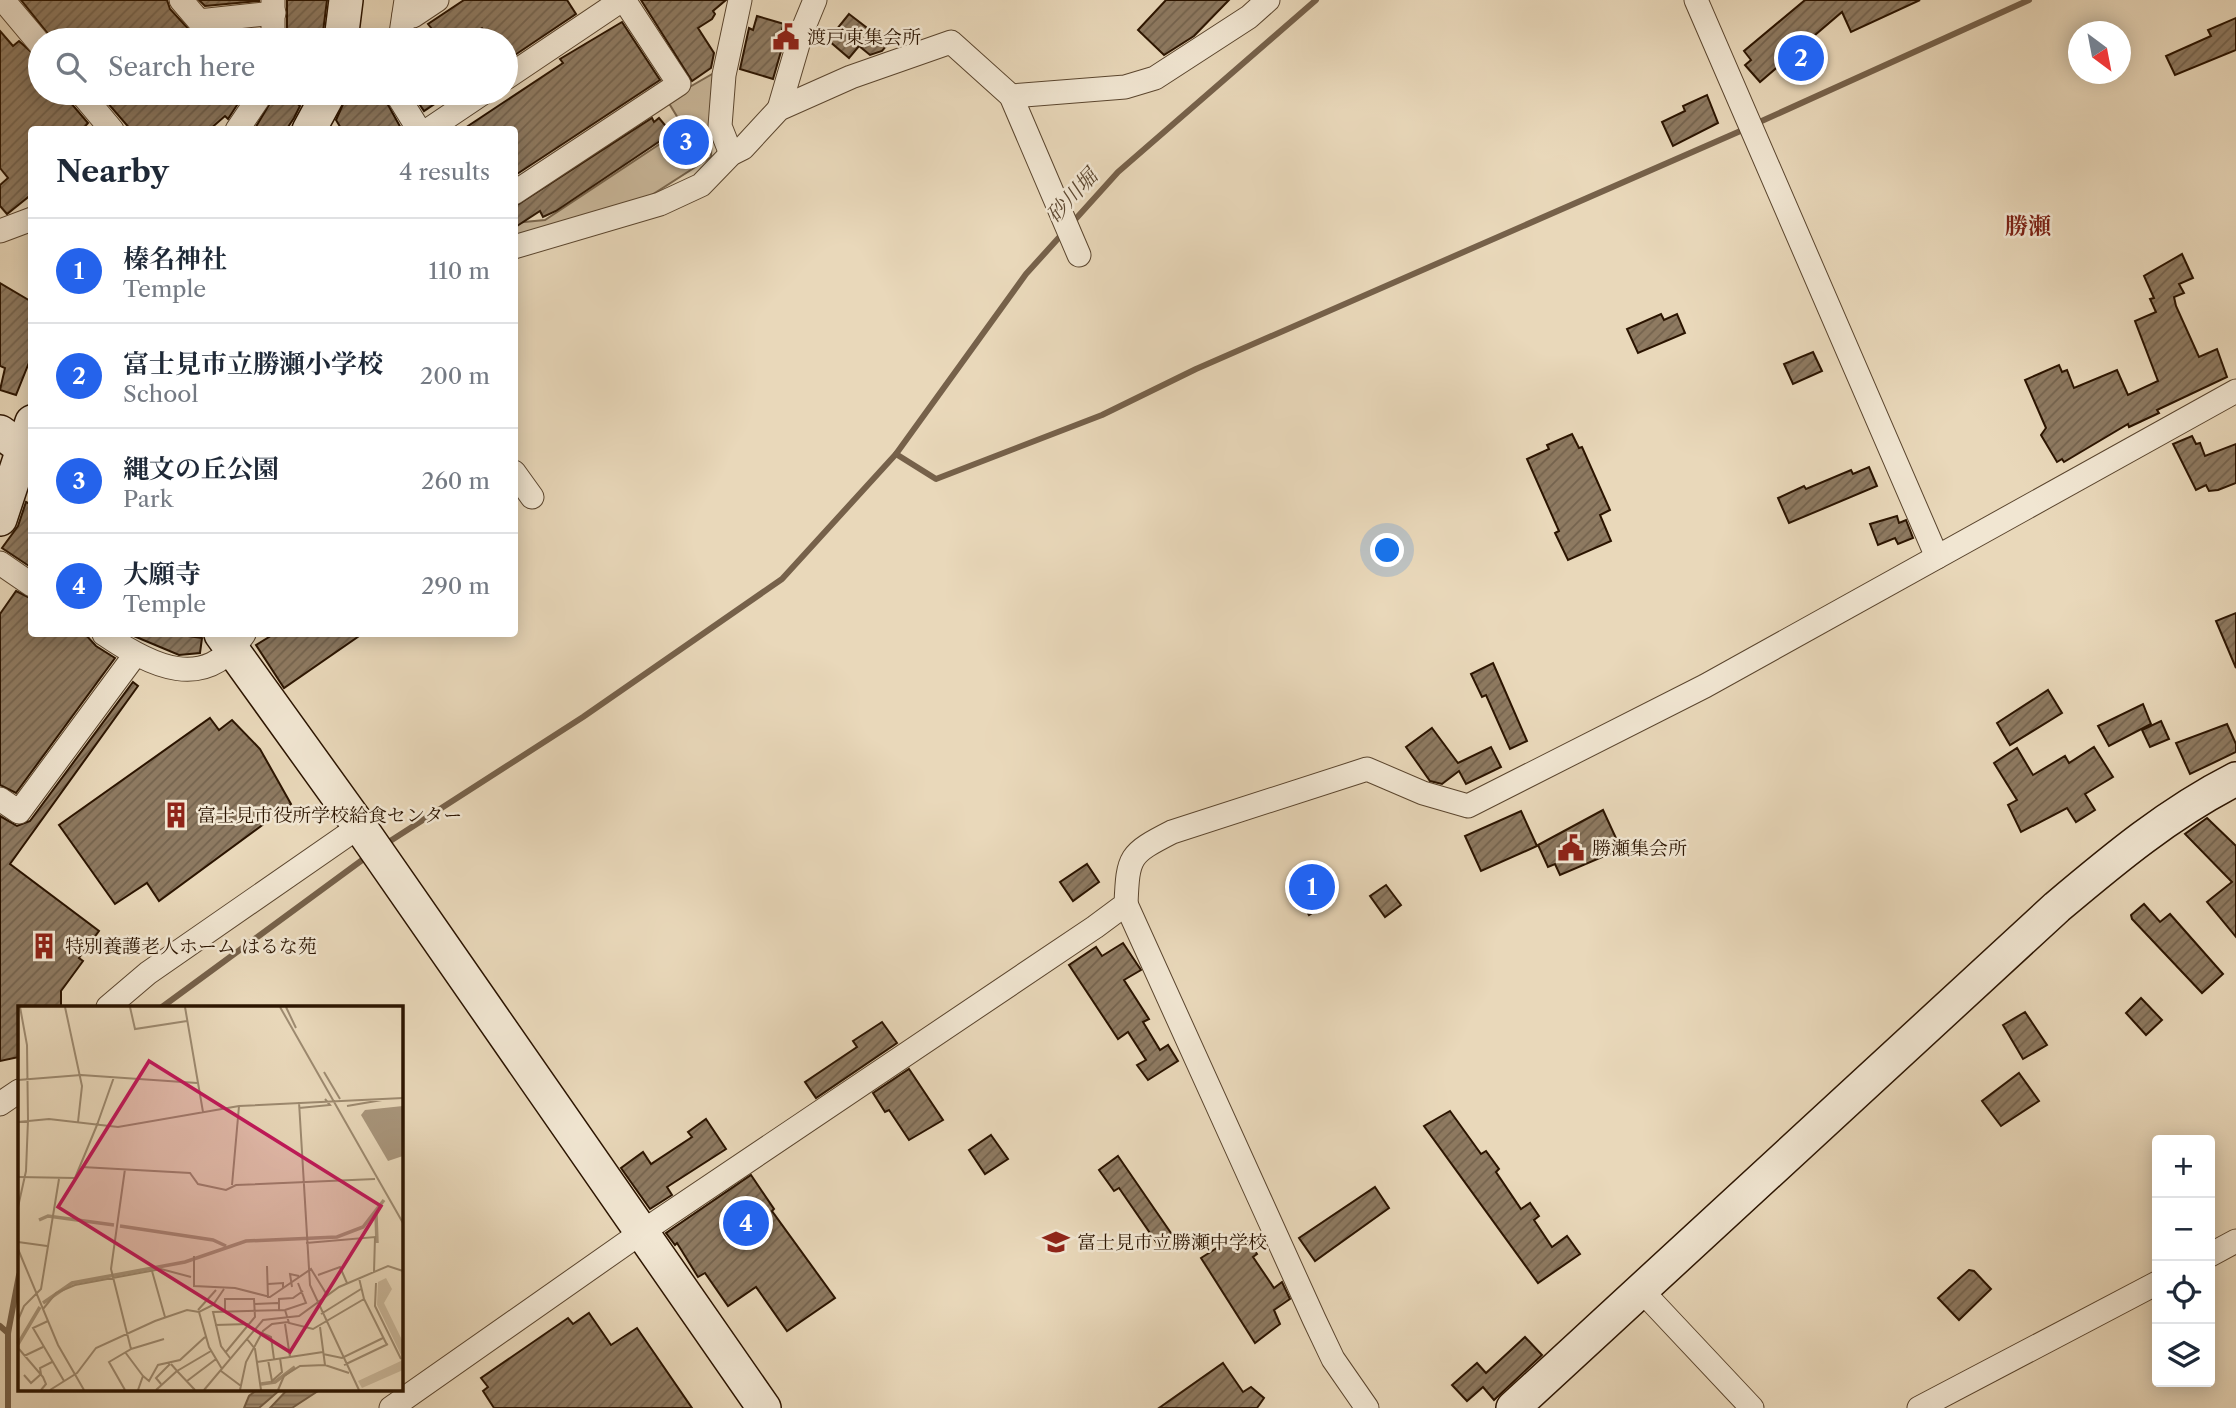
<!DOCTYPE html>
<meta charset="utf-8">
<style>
:root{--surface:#fff;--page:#f6f6f7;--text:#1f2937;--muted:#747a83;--line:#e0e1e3;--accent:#2563eb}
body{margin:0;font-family:"Libre Caslon Text","Noto Serif JP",serif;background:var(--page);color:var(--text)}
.controls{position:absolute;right:21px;bottom:21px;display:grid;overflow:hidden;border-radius:7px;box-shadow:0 4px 18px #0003}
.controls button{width:63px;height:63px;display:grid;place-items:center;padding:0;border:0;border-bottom:2px solid var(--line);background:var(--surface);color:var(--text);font:35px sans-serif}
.compass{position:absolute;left:2068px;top:21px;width:63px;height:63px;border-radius:50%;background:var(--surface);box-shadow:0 4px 18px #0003;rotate:148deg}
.you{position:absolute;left:1388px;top:551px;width:24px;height:24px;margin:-18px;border:5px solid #fff;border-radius:50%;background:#1a73e8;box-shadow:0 0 0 10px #1a73e833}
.badge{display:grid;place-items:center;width:46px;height:46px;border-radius:50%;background:var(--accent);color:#fff;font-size:23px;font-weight:700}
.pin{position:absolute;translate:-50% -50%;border:4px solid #fff;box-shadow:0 2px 7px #0006}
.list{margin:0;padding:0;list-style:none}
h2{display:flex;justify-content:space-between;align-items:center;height:91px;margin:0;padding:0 28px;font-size:30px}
h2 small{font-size:23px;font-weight:400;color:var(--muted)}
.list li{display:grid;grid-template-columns:46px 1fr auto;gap:21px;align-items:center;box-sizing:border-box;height:105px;padding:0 28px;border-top:2px solid var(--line)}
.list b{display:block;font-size:26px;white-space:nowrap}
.list p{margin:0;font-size:23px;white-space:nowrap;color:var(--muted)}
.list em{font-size:23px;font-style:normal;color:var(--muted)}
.icon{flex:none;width:38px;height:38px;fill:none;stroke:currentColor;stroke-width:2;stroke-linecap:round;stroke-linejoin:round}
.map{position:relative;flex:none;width:2236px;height:1408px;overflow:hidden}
.search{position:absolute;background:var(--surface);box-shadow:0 4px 18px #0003;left:28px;top:28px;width:490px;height:77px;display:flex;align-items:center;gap:18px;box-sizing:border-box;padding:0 24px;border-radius:38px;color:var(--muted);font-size:26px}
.panel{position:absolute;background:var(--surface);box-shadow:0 4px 18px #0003;left:28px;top:126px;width:490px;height:511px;border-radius:7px}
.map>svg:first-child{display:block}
.park{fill:#c9b79a;stroke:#7a664d;stroke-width:2}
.water{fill:url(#water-rules);stroke:#76614a;stroke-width:2}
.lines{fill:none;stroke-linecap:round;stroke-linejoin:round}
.stream{stroke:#76614a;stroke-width:6}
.building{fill:url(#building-hatch);stroke:#2b1400;stroke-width:2}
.street-casing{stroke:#5a452e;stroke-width:25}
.secondary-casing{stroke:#2b1400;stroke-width:36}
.street{stroke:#f1e6d2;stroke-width:23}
.secondary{stroke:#f1e6d2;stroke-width:33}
.labels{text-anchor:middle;stroke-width:5;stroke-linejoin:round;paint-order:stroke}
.poi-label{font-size:19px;fill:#2b1400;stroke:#f1e6d2;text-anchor:start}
.water-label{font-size:21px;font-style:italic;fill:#5d4831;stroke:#f1e6d2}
.quarter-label{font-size:23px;font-weight:bold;fill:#7a1f14;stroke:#f1e6d2}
.inset-river{fill:none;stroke:#a8957b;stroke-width:3.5}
.inset-road{fill:none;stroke:#9d8a70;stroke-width:2}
.view{fill:#c2185b;fill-opacity:0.15;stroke:#c2185b;stroke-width:3.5}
.inset-edge{fill:none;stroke:#2b1400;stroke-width:3.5}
</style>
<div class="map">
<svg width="2236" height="1408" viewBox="0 0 2236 1408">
<defs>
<pattern id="water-rules" width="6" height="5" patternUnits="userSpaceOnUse" patternTransform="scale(1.75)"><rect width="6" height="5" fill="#a8957b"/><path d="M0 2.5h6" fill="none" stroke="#897862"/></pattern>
<pattern id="building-hatch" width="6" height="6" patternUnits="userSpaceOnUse" patternTransform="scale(1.75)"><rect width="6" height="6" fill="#8e7a61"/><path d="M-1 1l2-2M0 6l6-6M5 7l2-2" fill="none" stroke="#74634e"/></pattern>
</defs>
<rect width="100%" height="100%" fill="#e9d8ba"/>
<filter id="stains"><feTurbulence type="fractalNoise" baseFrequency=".00286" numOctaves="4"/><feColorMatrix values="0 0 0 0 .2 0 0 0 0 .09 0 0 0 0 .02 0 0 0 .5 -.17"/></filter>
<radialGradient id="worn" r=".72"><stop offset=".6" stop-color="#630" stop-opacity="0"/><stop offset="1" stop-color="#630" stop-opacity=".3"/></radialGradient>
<polygon class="park" points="714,73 711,157 647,198 515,236 514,223 545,220 684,128 667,100"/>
<g class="water">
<polygon points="258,1389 281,1389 259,1408 244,1408 249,1396"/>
<polygon points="288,1389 321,1389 292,1408 270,1408"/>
</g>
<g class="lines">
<g class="stream">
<polyline points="1755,124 2029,0"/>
<polyline points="1072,223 1118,172 1316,0"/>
<polyline points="896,454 936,479 1102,415 1196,369 1745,129"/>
<polyline points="384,845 583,717 782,579 896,454 1026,274 1064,232"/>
<polyline points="162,1007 369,855"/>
<polyline points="0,1326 8,1333"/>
<polyline points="8,1408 8,1333 19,1275"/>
</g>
</g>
<g class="building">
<polygon points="21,0 167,0 170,9 193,34 259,29 259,40 53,40"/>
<polygon points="199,0 259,0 259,1 205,6"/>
<polygon points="287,0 327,0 322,40 287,40"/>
<polygon points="464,0 567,0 576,14 506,61 506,40 490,40 482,28 461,40 415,40 432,29 428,24"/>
<polygon points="641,0 726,0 713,11 715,14 712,19 698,28 714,53 711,68 692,81"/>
<polygon points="1166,0 1229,0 1194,36 1164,55 1138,30"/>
<polygon points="1805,0 1920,0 1851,32 1842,12 1760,82 1745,65 1751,60 1744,51"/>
<polygon points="849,14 888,44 882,51 870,55 859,46 849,58 828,40"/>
<polygon points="757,16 784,24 781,32 786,34 773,79 740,69 749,28 753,30"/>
<polygon points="2236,18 2236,50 2175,75 2166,56 2211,36 2208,30"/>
<polygon points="622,22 660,80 514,176 514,130 462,130 563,63 560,59"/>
<polygon points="0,31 13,46 19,41 40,60 40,93 67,93 70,102 88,123 82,130 32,130 32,194 7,214 0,206 0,185 8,178 0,168"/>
<polygon points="99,93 235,93 241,99 228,119 225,116 209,130 131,130"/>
<polygon points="276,93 296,93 292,99 300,106 294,118 286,130 254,130"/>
<polygon points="348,93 382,94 402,130 342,130 336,120"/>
<polygon points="412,93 451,93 424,111"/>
<polygon points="1707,95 1718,123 1673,146 1662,122 1685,111 1683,106"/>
<polygon points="652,118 654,122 659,118 670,131 665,135 666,137 556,211 543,217 540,211 514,228 514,207"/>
<polygon points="2182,254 2193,278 2179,284 2184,293 2174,297 2176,306 2199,357 2217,349 2227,377 2157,410 2159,413 2129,427 2128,424 2064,462 2062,459 2057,462 2041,435 2046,428 2025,380 2059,365 2062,372 2067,370 2074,388 2117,370 2128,395 2158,381 2135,321 2156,312 2150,299 2154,298 2144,276"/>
<polygon points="0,283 32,302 32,355 16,395 0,390 5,368 0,366"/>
<polygon points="1661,314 1664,320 1677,314 1685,333 1638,353 1627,329"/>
<polygon points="1813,352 1822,371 1793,384 1784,364"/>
<polygon points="1572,434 1579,448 1582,447 1610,510 1600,515 1611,541 1568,560 1555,533 1559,531 1527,459 1549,449 1547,445"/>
<polygon points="2192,436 2196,444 2200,443 2205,456 2236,444 2236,483 2218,490 2209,491 2206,485 2196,490 2173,444"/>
<polygon points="1869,467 1877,486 1789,523 1778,498 1804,486 1806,489 1851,470 1853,474"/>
<polygon points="26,502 30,504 32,502 32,568 2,548 18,526"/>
<polygon points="1897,516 1899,523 1906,520 1913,538 1898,544 1895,538 1878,545 1870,524"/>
<polygon points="16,591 32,599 32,634 85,634 96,646 115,658 16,793 0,785 0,614"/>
<polygon points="2236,613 2236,668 2216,621"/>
<polygon points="129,634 174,634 202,638 200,653 179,655"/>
<polygon points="274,634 362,634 284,688 256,645"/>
<polygon points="1493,663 1527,741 1510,749 1486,695 1482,697 1471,674"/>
<polygon points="133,682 138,686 10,864 99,931 79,958 83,961 61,991 61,1007 19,1007 19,1057 0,1061 0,816 17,826 30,821"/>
<polygon points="2048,690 2062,713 2010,745 1997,723"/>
<polygon points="2143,704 2151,724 2109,746 2098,726"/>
<polygon points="210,718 219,730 232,720 260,749 291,804 159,901 147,883 115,904 59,825"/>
<polygon points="2161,721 2169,739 2150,747 2142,730"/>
<polygon points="2227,724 2236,744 2236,752 2190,774 2176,743"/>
<polygon points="1432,728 1458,763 1491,747 1501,767 1466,784 1459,771 1442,784 1430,781 1406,747"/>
<polygon points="2094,747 2113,777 2085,794 2095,810 2076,822 2067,808 2021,832 2008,805 2017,800 1994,763 2017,748 2033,775 2065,756 2069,763"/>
<polygon points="1603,810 1621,849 1560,875 1555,864 1548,867 1538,845"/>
<polygon points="1521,811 1537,846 1481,871 1465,836"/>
<polygon points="2207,818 2236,846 2236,937 2207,902 2232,882 2185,834"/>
<polygon points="1087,864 1099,882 1073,901 1060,882"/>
<polygon points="1315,868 1334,899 1309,915 1290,883"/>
<polygon points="1386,885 1401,905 1385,917 1370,896"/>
<polygon points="2144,904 2160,922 2170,914 2223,974 2202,993 2132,919 2131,915"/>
<polygon points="1123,943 1141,970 1124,980 1149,1019 1143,1022 1160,1050 1168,1045 1178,1061 1148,1080 1137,1065 1146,1060 1128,1032 1118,1039 1069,965 1096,947 1102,956"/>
<polygon points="2141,998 2162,1020 2146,1035 2126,1013"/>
<polygon points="2025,1012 2047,1045 2023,1059 2003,1025"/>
<polygon points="882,1022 897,1043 816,1098 805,1082 857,1047 853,1041"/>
<polygon points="909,1069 943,1120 909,1140 889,1110 885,1112 873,1093"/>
<polygon points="2019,1073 2039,1101 2001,1126 1982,1101"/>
<polygon points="1450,1111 1481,1154 1486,1151 1499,1169 1496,1172 1521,1209 1530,1203 1539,1216 1534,1220 1552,1247 1567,1236 1580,1254 1538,1283 1424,1126"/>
<polygon points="706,1119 726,1149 667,1187 672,1195 650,1209 621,1168 643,1152 651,1164 692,1137 688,1132"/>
<polygon points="991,1135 1008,1159 985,1174 969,1150"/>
<polygon points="1118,1156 1173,1236 1159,1246 1119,1188 1114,1191 1099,1170"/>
<polygon points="751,1175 774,1209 772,1211 835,1298 787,1331 756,1287 728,1306 705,1273 698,1277 677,1243 675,1245 666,1233"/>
<polygon points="1375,1187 1389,1208 1315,1261 1299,1238"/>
<polygon points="1242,1232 1257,1254 1253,1257 1274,1288 1282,1282 1290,1299 1274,1310 1280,1324 1255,1343 1201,1258"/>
<polygon points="1969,1270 1974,1271 1991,1289 1959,1320 1938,1298"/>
<polygon points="589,1313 611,1345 637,1328 692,1408 494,1408 483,1391 488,1387 481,1378 568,1318 573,1324"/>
<polygon points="1525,1337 1542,1355 1494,1400 1483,1387 1467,1401 1452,1385 1477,1363 1486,1373"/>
<polygon points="1223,1363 1243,1392 1251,1387 1264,1398 1257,1408 1159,1408"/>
</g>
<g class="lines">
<g class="street-casing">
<g id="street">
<polyline points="3,0 40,44"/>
<polyline points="181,0 199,21 274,13"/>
<polyline points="1696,0 1937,557"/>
<polyline points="404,15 413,16 437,0"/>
<polyline points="273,40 273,0"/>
<polyline points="400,40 406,0"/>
<polyline points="506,78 622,0"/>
<polyline points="81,93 112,130"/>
<polyline points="396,93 419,130"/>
<polyline points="1011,96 1125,87 1155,78 1249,17 1268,0"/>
<polyline points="779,109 801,34 815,0"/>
<polyline points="237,130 262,93"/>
<polyline points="428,130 483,93"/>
<polyline points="731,154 720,126 724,75 740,0"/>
<polyline points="514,193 679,84 624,0"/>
<polyline points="0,231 32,219"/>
<polyline points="514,247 660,204 701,185 731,154 743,148 779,109 851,77 951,42 1011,96 1079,255"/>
<polyline points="514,472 532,497"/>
<polyline points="0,563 32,585"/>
<path d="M104,634C151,666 205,694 244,634"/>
<polyline points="0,799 19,812 135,655"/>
<polyline points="1126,904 1314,1319 1333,1359 1367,1408"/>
<polyline points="108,1007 148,973 360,826"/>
<polyline points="0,1104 19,1091"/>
<polyline points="2210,1255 2236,1241"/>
<polyline points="1642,1291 1752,1408"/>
<path d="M391,1408L642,1232L1095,927L1126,904C1128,856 1129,854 1172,832L1367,769L1423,793L1468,806L1705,686L2236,391"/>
<polyline points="1919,1408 2157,1283"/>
</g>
</g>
<g class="secondary-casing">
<g id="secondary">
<polyline points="341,40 346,0"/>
<polyline points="309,130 329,93"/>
<polyline points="0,432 32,455"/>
<polyline points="0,519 32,422"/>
<polyline points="221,634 365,834 764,1408"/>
<path d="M1513,1408L2057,907C2114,859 2169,813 2236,779"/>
</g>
</g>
<use href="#street" class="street"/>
<use href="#secondary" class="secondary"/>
</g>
<defs>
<g id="civic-bare" transform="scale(2.1)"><path d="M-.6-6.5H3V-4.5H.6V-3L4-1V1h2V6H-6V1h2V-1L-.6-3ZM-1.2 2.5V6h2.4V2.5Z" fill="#8f2418" stroke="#f1e6d2" stroke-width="2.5" paint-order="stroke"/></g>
<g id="building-bare" transform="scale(2.1)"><path d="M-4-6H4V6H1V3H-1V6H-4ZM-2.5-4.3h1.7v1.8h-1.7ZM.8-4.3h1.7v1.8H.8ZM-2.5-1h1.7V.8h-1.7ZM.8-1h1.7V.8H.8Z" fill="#8f2418" stroke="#f1e6d2" stroke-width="2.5" paint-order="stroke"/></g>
<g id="school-bare" transform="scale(2.1)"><path d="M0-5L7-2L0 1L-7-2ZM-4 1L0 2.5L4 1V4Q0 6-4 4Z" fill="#8f2418" stroke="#f1e6d2" stroke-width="2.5" paint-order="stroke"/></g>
</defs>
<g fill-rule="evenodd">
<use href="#civic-bare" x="786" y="37"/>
<use href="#building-bare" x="176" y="815"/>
<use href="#civic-bare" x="1571" y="848"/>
<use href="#building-bare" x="44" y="946"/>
<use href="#school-bare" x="1056" y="1242"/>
</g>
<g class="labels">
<g class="poi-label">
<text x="807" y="44">渡戸東集会所</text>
<text x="197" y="822">富士見市役所学校給食センター</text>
<text x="1592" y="855">勝瀬集会所</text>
<text x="65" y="953">特別養護老人ホーム はるな苑</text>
<text x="1077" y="1249">富士見市立勝瀬中学校</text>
</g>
<g class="water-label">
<text transform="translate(1072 196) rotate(-48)" y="7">砂川堀</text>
</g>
<g class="quarter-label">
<text x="2028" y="234">勝瀬</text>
</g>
</g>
<g transform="translate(18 1006)">
<rect width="385" height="385" fill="#e9d8ba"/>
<path d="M368,272L374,283L366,297L385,336V353L359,299L360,276ZM385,354V364L344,382L340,375Z" fill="#c9b79a"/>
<path d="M385,100V150L370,155L343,109L347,104Z" fill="#a8957b"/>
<path class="inset-river" d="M358,208L359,237M21,214L30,210L96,219M102,220L195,234L208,240M25,297L54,277L167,256L228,235L319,231L345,221L366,194M0,338L22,301M243,378L257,376L277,361"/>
<path class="inset-road" d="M47,1L64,80L60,116M112,1L117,23L169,15M167,1L185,106M262,1L385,217M268,1L278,22M306,66L322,93M0,74L63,69L179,77M281,96L292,279L341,384M329,100L364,94M281,102L312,99L307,93M0,116L31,113L100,121L221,100L385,92M79,119L96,71M64,161L172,167L180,178L208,184L218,179L357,173M0,171L57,172L79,119M214,179L221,100M0,201L8,165L10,114L9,39L2,1M0,236L29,240M288,237L357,231L356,266M0,243L40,339L66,384M176,250V280L217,282L252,291L293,263L309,289M249,260L250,292M134,265L147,311M300,269L322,261L329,277M341,272L346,293L369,339M358,277L357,300L383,353M250,278L265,277V283M274,281L272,268L281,270M237,298L260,297M25,303L38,287L57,279L143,263L173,271M180,304L198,284M261,304V293L275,292L285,285M267,304L288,297L280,277M181,306L191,341L204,363M207,306V293H236L237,311L207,347M303,308L343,283M0,314L6,300L23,283L41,173M30,315L15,322L46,375M267,318L272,351M197,319L231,318M302,321L307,359M244,327L253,331L256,353M229,333L237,343L243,384M1,343L25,371L28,378L23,384M113,343L146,333M107,346L125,370M305,348L324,352L365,332M6,350L25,341M212,352L203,340L195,306L267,304L271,317L295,323L346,293M250,354L254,375L264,366L262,352M239,356L305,346M153,358L159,365L193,345M326,359L370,338M203,365L223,380M6,369L13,377L23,368L22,362L34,356M169,375L198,353M143,378L138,372L152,358M32,384L59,367L78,342L137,315L169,304L181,306L195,299L206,283M107,384L91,356L113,343L93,263L107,163M120,384L125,370L131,375L140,359L162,354L187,331M138,384L159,365L177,384M186,384L245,314L281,310L321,281L370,260L385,265M222,384L228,356L245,325L254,318L270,316M260,384L266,370L282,360L307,359L331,367"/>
<path class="view" d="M131,55L363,200L272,346L40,201Z"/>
<rect width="385" height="385" class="inset-edge"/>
</g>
<rect width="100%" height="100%" filter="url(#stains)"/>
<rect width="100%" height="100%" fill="url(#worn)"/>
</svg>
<div class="controls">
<button>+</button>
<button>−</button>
<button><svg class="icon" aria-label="locate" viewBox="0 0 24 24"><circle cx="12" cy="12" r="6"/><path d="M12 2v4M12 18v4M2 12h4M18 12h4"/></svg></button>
<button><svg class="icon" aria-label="layers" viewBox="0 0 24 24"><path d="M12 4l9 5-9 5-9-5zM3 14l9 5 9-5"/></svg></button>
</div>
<svg class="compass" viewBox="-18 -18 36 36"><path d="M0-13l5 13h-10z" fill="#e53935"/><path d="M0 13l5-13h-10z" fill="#747a83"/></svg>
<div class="you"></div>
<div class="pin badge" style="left:1312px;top:887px">1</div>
<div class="pin badge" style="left:1801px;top:58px">2</div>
<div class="pin badge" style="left:686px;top:142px">3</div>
<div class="pin badge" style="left:746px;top:1223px">4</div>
<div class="search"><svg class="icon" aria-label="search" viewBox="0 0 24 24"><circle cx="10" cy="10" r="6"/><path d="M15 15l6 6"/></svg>Search here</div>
<section class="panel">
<h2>Nearby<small>4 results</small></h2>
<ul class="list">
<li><span class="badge">1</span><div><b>榛名神社</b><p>Temple</p></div><em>110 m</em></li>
<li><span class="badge">2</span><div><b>富士見市立勝瀬小学校</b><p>School</p></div><em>200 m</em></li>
<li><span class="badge">3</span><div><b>縄文の丘公園</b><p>Park</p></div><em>260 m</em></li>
<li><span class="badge">4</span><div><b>大願寺</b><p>Temple</p></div><em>290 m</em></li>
</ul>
</section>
</div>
